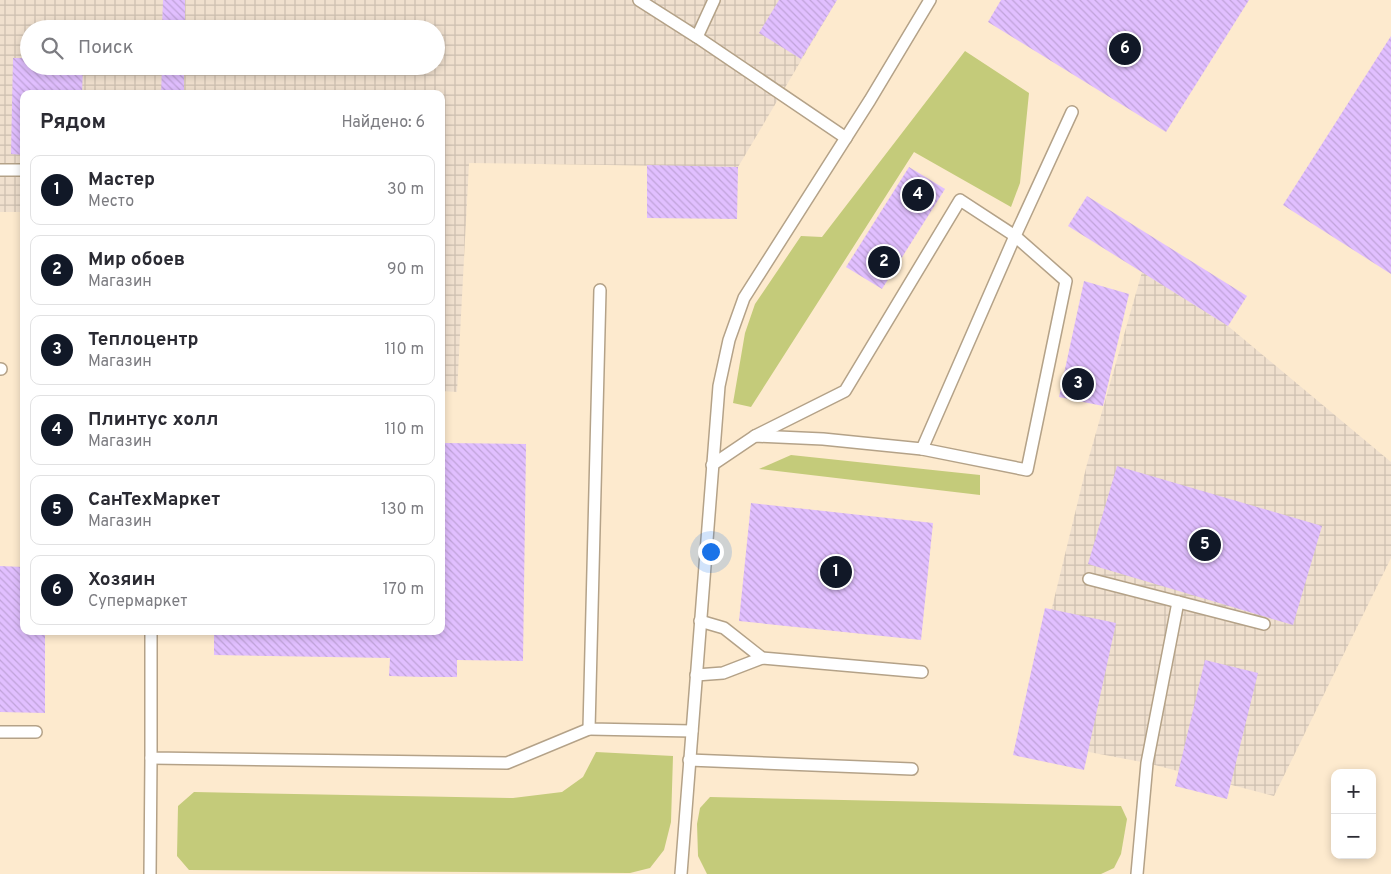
<!DOCTYPE html>
<html lang="ru">
<meta charset="utf-8">
<style>
:root{--surface:#fff;--page:#f2f2f3;--text:#2b2b33;--muted:#7c7c81;--line:#e1e1e2;--accent:#111827}
body{margin:0;font-family:Overpass,sans-serif;background:var(--page);color:var(--text)}
.controls{position:absolute;right:15px;bottom:15px;display:grid;overflow:hidden;border-radius:10px;box-shadow:0 2px 8px #0003}
.controls button{width:45px;height:45px;display:grid;place-items:center;padding:0;border:0;border-bottom:1px solid var(--line);background:var(--surface);color:var(--text);font:25px sans-serif}
.you{position:absolute;left:710px;top:551px;width:18px;height:18px;margin:-12px;border:4px solid #fff;border-radius:50%;background:#1a73e8;box-shadow:0 0 0 8px #1a73e833}
.badge{display:grid;place-items:center;width:32px;height:32px;border-radius:50%;background:var(--accent);color:#fff;font-size:16px;font-weight:700}
.pin{position:absolute;translate:-50% -50%;border:2px solid #fff;box-shadow:0 1px 5px #0006}
.list{margin:0;padding:0;list-style:none}
h2{display:flex;justify-content:space-between;align-items:center;height:65px;margin:0;padding:0 20px;font-size:21px}
h2 small{font-size:16px;font-weight:400;color:var(--muted)}
.list li{display:grid;grid-template-columns:32px 1fr auto;gap:15px;align-items:center;box-sizing:border-box;height:70px;margin:0 10px 10px;padding:0 10px;border:1px solid var(--line);border-radius:10px}
.list b{display:block;font-size:19px;white-space:nowrap}
.list p{margin:0;font-size:16px;white-space:nowrap;color:var(--muted)}
.list em{font-size:16px;font-style:normal;color:var(--muted)}
.icon{flex:none;width:28px;height:28px;fill:none;stroke:currentColor;stroke-width:2;stroke-linecap:round;stroke-linejoin:round}
.map{position:relative;flex:none;width:1391px;height:874px;overflow:hidden}
.search{position:absolute;background:var(--surface);box-shadow:0 2px 8px #0003;left:20px;top:20px;width:425px;height:55px;display:flex;align-items:center;gap:12px;box-sizing:border-box;padding:0 18px;border-radius:28px;color:var(--muted);font-size:19px}
.panel{position:absolute;background:var(--surface);box-shadow:0 2px 8px #0003;left:20px;top:90px;width:425px;height:545px;border-radius:10px}
.map>svg:first-child{display:block}
.industrial{fill:url(#industrial-grid);fill-rule:evenodd}
.grass{fill:#c4cb7a}
.building{fill:url(#building-back-hatch)}
.lines{fill:none;stroke-linecap:round;stroke-linejoin:round}
.service-casing{stroke:#b4a288;stroke-width:14}
.service{stroke:#fff;stroke-width:11}
</style>
<div class="map">
<svg width="1391" height="874" viewBox="0 0 1391 874">
<defs>
<pattern id="industrial-grid" width="8" height="8" patternUnits="userSpaceOnUse" patternTransform="scale(1.25)"><rect width="8" height="8" fill="#f0e0ce"/><path d="M0 4h8M4 0v8" fill="none" stroke="#cdbfb0"/></pattern>
<pattern id="building-back-hatch" width="6" height="6" patternUnits="userSpaceOnUse" patternTransform="scale(1.25)"><rect width="6" height="6" fill="#e1bfff"/><path d="M-1 5l2 2M0 0l6 6M5-1l2 2" fill="none" stroke="#c0a3d9"/></pattern>
</defs>
<rect width="100%" height="100%" fill="#fdeace"/>
<g class="industrial">
<path d="M0,0H837L738,167L469,163L457,392L441,391V94H24V212H0ZM29,29H436V66H29Z"/>
<polygon points="1142,272 1228,326 1391,462 1391,558 1274,796 1147,763 1020,739 1087,464"/>
</g>
<g class="grass">
<polygon points="965,51 1029,93 1020,183 1011,207 914,152 751,407 733,403 745,333 755,304 801,236 822,237"/>
<polygon points="791,455 980,475 980,495 759,469"/>
<polygon points="596,752 673,756 671,822 664,850 650,868 630,873 189,870 177,856 178,806 194,792 513,798 562,792 583,777"/>
<polygon points="710,797 1121,806 1127,819 1121,854 1114,868 1101,874 707,874 698,856 697,824 700,808"/>
</g>
<g class="building">
<polygon points="163,0 185,0 185,29 162,29"/>
<polygon points="779,0 837,0 801,59 759,33"/>
<polygon points="1001,0 1249,0 1166,132 988,22"/>
<polygon points="1391,36 1391,274 1283,205"/>
<polygon points="13,58 29,58 29,66 83,66 82,94 24,94 24,155 11,154"/>
<polygon points="162,66 184,66 184,94 161,94"/>
<polygon points="647,165 738,167 737,219 647,218"/>
<polygon points="909,167 945,189 882,289 846,267"/>
<polygon points="1087,196 1247,296 1228,326 1068,226"/>
<polygon points="1084,281 1129,294 1103,406 1059,397"/>
<polygon points="441,425 444,425 444,443 526,444 523,661 457,660 457,677 423,677 389,676 390,658 214,655 214,631 441,631"/>
<polygon points="1117,466 1322,526 1293,625 1088,564"/>
<polygon points="751,503 933,523 921,640 739,621"/>
<polygon points="0,566 24,567 24,631 45,631 45,713 0,712"/>
<polygon points="1045,608 1116,623 1084,770 1013,755"/>
<polygon points="1205,660 1258,673 1227,799 1175,786"/>
</g>
<g class="lines">
<g class="service-casing">
<g id="service">
<polyline points="639,0 697,37 846,138"/>
<polyline points="697,37 714,0"/>
<polyline points="0,170 24,170"/>
<polyline points="600,290 589,729 692,731"/>
<polyline points="0,369 1,369"/>
<polyline points="755,436 845,391 960,200 1015,236 1066,281 1027,470 922,449"/>
<polyline points="712,465 755,436 823,439 922,449 1015,236 1072,112"/>
<polyline points="1089,579 1264,624"/>
<polyline points="700,621 724,628 762,658"/>
<polyline points="151,631 151,758 507,763 589,729"/>
<polyline points="696,675 723,673 762,658 922,672"/>
<polyline points="0,732 36,732"/>
<polyline points="689,760 912,769"/>
<polyline points="150,874 151,758"/>
<polyline points="681,874 719,386 729,340 744,298 870,100 930,0"/>
<polyline points="1137,874 1147,763 1178,602"/>
</g>
</g>
<use href="#service" class="service"/>
</g>
</svg>
<div class="controls">
<button>+</button>
<button>−</button>
</div>
<div class="you"></div>
<div class="pin badge" style="left:836px;top:572px">1</div>
<div class="pin badge" style="left:884px;top:262px">2</div>
<div class="pin badge" style="left:1078px;top:384px">3</div>
<div class="pin badge" style="left:918px;top:195px">4</div>
<div class="pin badge" style="left:1205px;top:545px">5</div>
<div class="pin badge" style="left:1125px;top:49px">6</div>
<div class="search"><svg class="icon" aria-label="search" viewBox="0 0 24 24"><circle cx="10" cy="10" r="6"/><path d="M15 15l6 6"/></svg>Поиск</div>
<section class="panel">
<h2>Рядом<small>Найдено: 6</small></h2>
<ul class="list">
<li><span class="badge">1</span><div><b>Мастер</b><p>Место</p></div><em>30 m</em></li>
<li><span class="badge">2</span><div><b>Мир обоев</b><p>Магазин</p></div><em>90 m</em></li>
<li><span class="badge">3</span><div><b>Теплоцентр</b><p>Магазин</p></div><em>110 m</em></li>
<li><span class="badge">4</span><div><b>Плинтус холл</b><p>Магазин</p></div><em>110 m</em></li>
<li><span class="badge">5</span><div><b>СанТехМаркет</b><p>Магазин</p></div><em>130 m</em></li>
<li><span class="badge">6</span><div><b>Хозяин</b><p>Супермаркет</p></div><em>170 m</em></li>
</ul>
</section>
</div>
